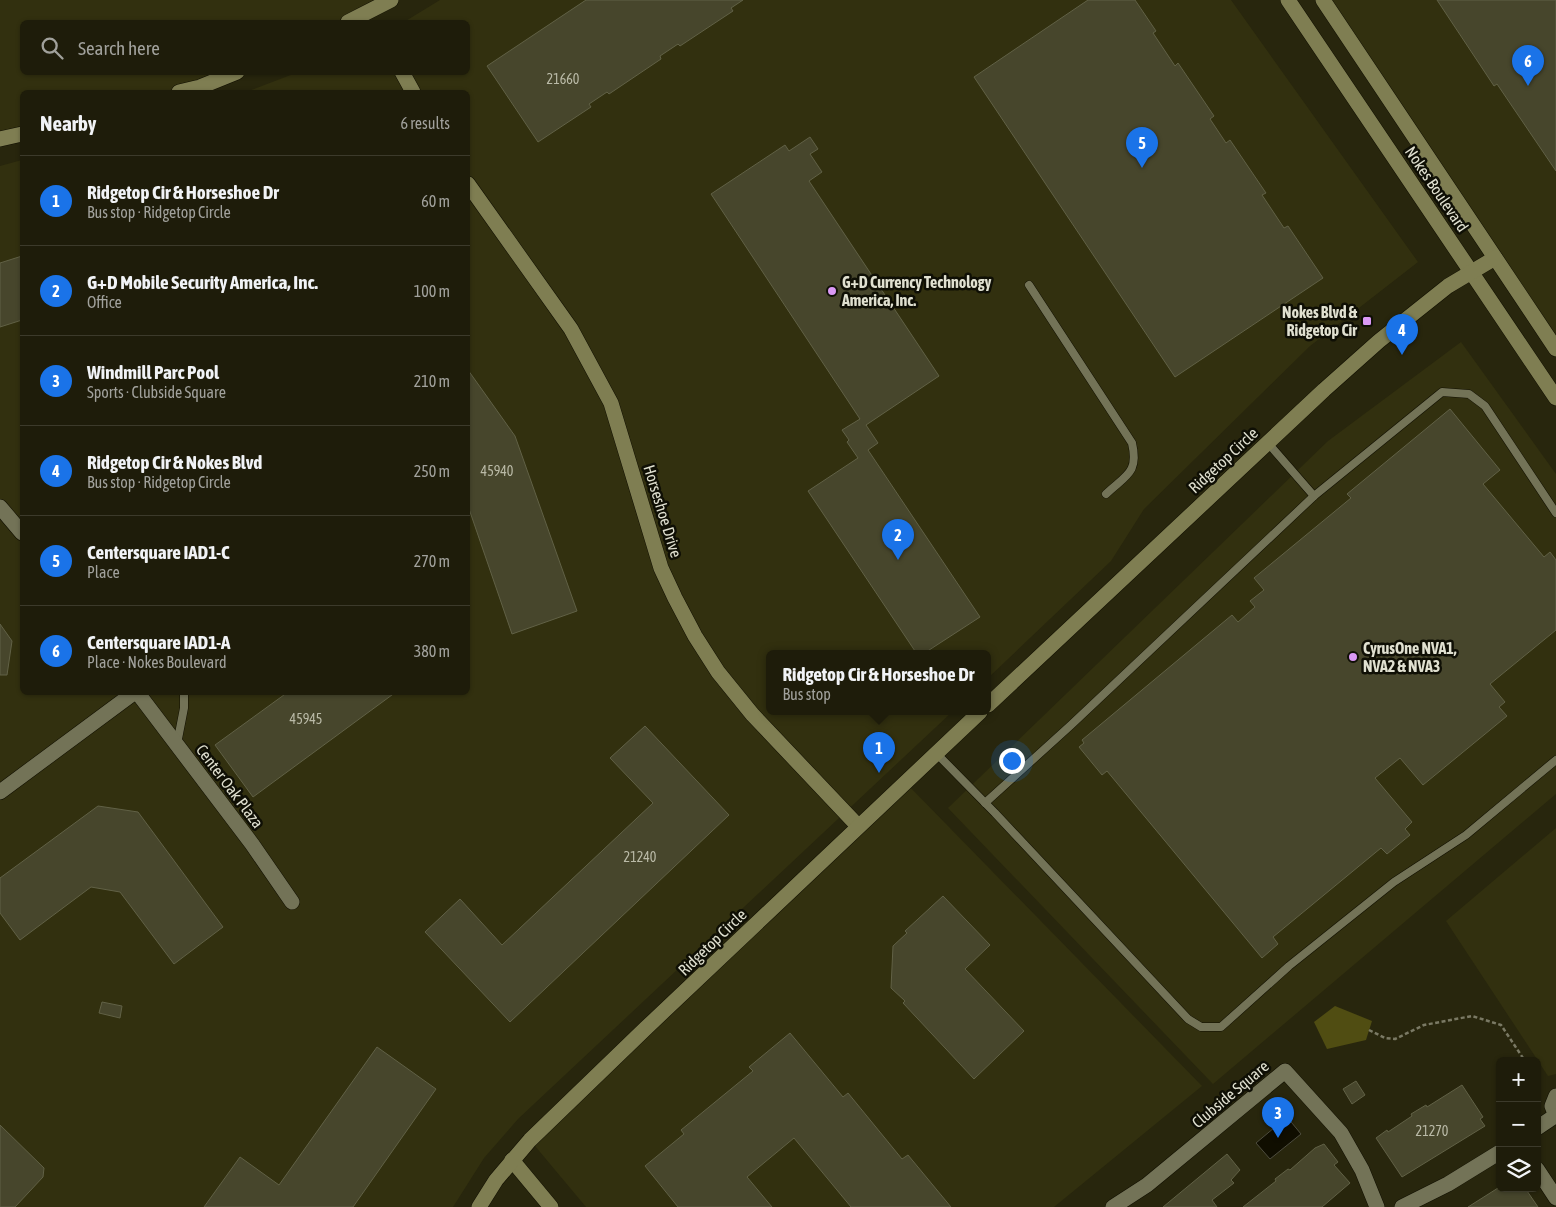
<!DOCTYPE html>
<meta charset="utf-8">
<style>
:root{--surface:#1e1c0a;--page:#262513;--text:#f1f3f6;--muted:#a1a19c;--line:#3c3a2b;--accent:#1a73e8}
body{margin:0;font-family:"Asap Condensed",sans-serif;background:var(--page);color:var(--text)}
.controls{position:absolute;right:15px;bottom:15px;display:grid;overflow:hidden;border-radius:8px;box-shadow:0 1px 4px #0004}
.controls button{width:45px;height:45px;display:grid;place-items:center;padding:0;border:0;border-bottom:1px solid var(--line);background:var(--surface);color:var(--text);font:25px sans-serif}
.you{position:absolute;left:1011px;top:760px;width:18px;height:18px;margin:-12px;border:4px solid #fff;border-radius:50%;background:#1a73e8;box-shadow:0 0 0 8px #1a73e833}
.badge{display:grid;place-items:center;width:32px;height:32px;border-radius:50%;background:var(--accent);color:#fff;font-size:16px;font-weight:700}
.pin{position:absolute;translate:-50% -41px;filter:drop-shadow(0 1px 2px #0008)}
.pin::after{content:'';position:absolute;top:26px;width:18px;height:15px;background:inherit;clip-path:polygon(0 0,100% 0,50% 100%)}
.popup{position:absolute;left:766px;top:650px;width:225px;height:65px;box-sizing:border-box;display:grid;place-content:center;border-radius:8px;background:var(--surface);filter:drop-shadow(0 1px 4px #0005);font-size:16px;white-space:nowrap;color:var(--muted)}
.popup b{font-size:19px;color:var(--text)}
.popup::after{content:'';position:absolute;left:50%;top:100%;margin-left:-10px;border:10px solid transparent;border-top-color:var(--surface)}
.list{margin:0;padding:0;list-style:none}
h2{display:flex;justify-content:space-between;align-items:center;height:65px;margin:0;padding:0 20px;font-size:21px}
h2 small{font-size:16px;font-weight:400;color:var(--muted)}
.list li{display:grid;grid-template-columns:32px 1fr auto;gap:15px;align-items:center;box-sizing:border-box;height:90px;padding:0 20px;border-top:1px solid var(--line)}
.list b{display:block;font-size:19px;white-space:nowrap}
.list p{margin:0;font-size:16px;white-space:nowrap;color:var(--muted)}
.list em{font-size:16px;font-style:normal;color:var(--muted)}
.icon{flex:none;width:28px;height:28px;fill:none;stroke:currentColor;stroke-width:2;stroke-linecap:round;stroke-linejoin:round}
.map{position:relative;flex:none;width:1556px;height:1207px;overflow:hidden}
.search{position:absolute;background:var(--surface);box-shadow:0 1px 4px #0004;left:20px;top:20px;width:450px;height:55px;display:flex;align-items:center;gap:12px;box-sizing:border-box;padding:0 18px;border-radius:8px;color:var(--muted);font-size:19px}
.panel{position:absolute;background:var(--surface);box-shadow:0 1px 4px #0004;left:20px;top:90px;width:450px;height:605px;border-radius:8px}
.map>svg:first-child{display:block}
.built{fill:#32300f}
.green{fill:#504d12}
.water{fill:#100e00;stroke:#4e4d3e}
.building{fill:#47462c;stroke:#616146}
.lines{fill:none;stroke-linecap:round;stroke-linejoin:round}
.lane-casing{stroke:#110f00;stroke-width:9}
.street-casing{stroke:#110f00;stroke-width:16}
.secondary-casing{stroke:#110f00;stroke-width:16}
.path{stroke:#7a7964;stroke-width:2.5;stroke-dasharray:4 2.5;stroke-linecap:butt}
.lane{stroke:#737357;stroke-width:8}
.street{stroke:#737357;stroke-width:15}
.secondary{stroke:#7f7e52;stroke-width:15}
.poi-dot{fill:#db99f5;stroke:#0f0f05;stroke-width:2}
.labels{text-anchor:middle;stroke-width:5;stroke-linejoin:round;paint-order:stroke}
.number-label{font-size:14px;fill:#babaa7}
.street-label{font-size:16px;fill:#e0e0d0;stroke:#0f0f05}
.poi-label{font-size:16px;font-weight:bold;fill:#e0e0d0;stroke:#0f0f05;text-anchor:start}
</style>
<div class="map">
<svg width="1556" height="1207" viewBox="0 0 1556 1207">
<rect width="100%" height="100%" fill="#28260d"/>
<g class="built">
<polygon points="0,0 391,0 348,22 22,22 22,72 237,73 179,92 22,92 22,134 0,139"/>
<polygon points="440,0 1231,0 1418,262 1310,346 1144,509 1111,561 988,678 988,654 770,654 770,712 952,712 518,1119 484,1158 453,1207 0,1207 0,166 22,160 22,692 468,692 468,92 246,92 296,73 468,72 468,22 404,22"/>
<polygon points="1323,0 1556,0 1556,349"/>
<polygon points="1461,342 1556,474 1556,794 1213,1084 948,808 1328,441"/>
<polygon points="905,782 1202,1086 1054,1207 586,1207 530,1140"/>
<polygon points="1556,828 1556,1074 1548,1076 1446,921"/>
</g>
<polygon class="green" points="1335,1006 1372,1021 1366,1040 1327,1049 1314,1022"/>
<polygon class="water" points="1287,1117 1301,1134 1270,1159 1256,1143"/>
<g class="building">
<polygon points="586,0 743,0 731,8 733,11 680,46 678,44 660,56 661,59 609,94 607,92 589,104 591,107 538,142 487,66"/>
<polygon points="1088,0 1135,0 1156,31 1153,33 1175,66 1178,63 1214,116 1210,119 1226,143 1230,140 1266,193 1262,195 1284,228 1288,226 1323,278 1175,377 974,77"/>
<polygon points="1437,0 1556,0 1556,171 1497,84 1494,86"/>
<polygon points="810,137 818,149 810,154 822,172 809,181 939,376 866,425 878,443 868,450 980,617 923,654 917,654 808,491 858,458 847,442 849,440 842,430 860,419 711,194 785,145 789,151"/>
<polygon points="22,256 22,320 0,327 0,263"/>
<polygon points="468,370 515,436 577,611 512,634 468,506"/>
<polygon points="1450,409 1500,470 1483,484 1544,557 1550,552 1556,560 1556,630 1490,684 1505,702 1499,707 1507,716 1423,785 1400,758 1375,778 1412,822 1405,829 1410,835 1387,854 1381,848 1273,937 1278,944 1262,958 1107,771 1102,775 1079,747 1084,743 1082,740 1232,615 1238,622 1255,607 1250,601 1264,590 1254,578 1351,498 1347,494"/>
<polygon points="0,624 12,641 7,675 0,675"/>
<polygon points="288,692 396,692 253,797 215,745"/>
<polygon points="645,726 729,815 510,1022 425,932 460,899 502,945 653,803 610,758"/>
<polygon points="98,806 138,812 223,927 174,964 120,892 91,887 20,940 0,913 0,878"/>
<polygon points="943,896 990,945 965,969 1024,1031 974,1079 903,1003 905,1001 891,988 893,946 907,933 905,931"/>
<polygon points="102,1002 122,1006 120,1018 99,1013"/>
<polygon points="790,1033 843,1097 848,1093 902,1159 908,1155 951,1207 851,1207 794,1138 747,1177 772,1207 678,1207 645,1166 684,1134 681,1130 753,1071 749,1067"/>
<polygon points="377,1047 436,1089 353,1207 204,1207 240,1157 279,1185"/>
<polygon points="1356,1081 1365,1095 1352,1104 1343,1089"/>
<polygon points="1462,1085 1483,1117 1480,1119 1485,1126 1402,1177 1376,1138 1387,1130 1388,1132 1412,1116 1411,1114 1426,1105 1427,1107"/>
<polygon points="0,1125 44,1168 43,1177 15,1207 0,1207"/>
<polygon points="1324,1144 1338,1162 1334,1165 1350,1183 1322,1207 1243,1207 1276,1181 1275,1179 1288,1169 1290,1170 1315,1148"/>
<polygon points="1227,1154 1240,1170 1231,1180 1234,1183 1212,1200 1217,1207 1163,1207"/>
<polygon points="1498,1188 1525,1188 1538,1207 1468,1207"/>
</g>
<g class="lines">
<g class="lane-casing">
<g id="lane">
<path d="M1029,285L1132,443C1139,473 1126,475 1106,494"/>
<polyline points="1268,443 1314,496"/>
<polyline points="177,744 184,708 184,692"/>
<polyline points="936,753 995,813 1188,1019 1201,1027 1221,1027 1289,966 1394,882 1466,835 1556,760"/>
<polyline points="985,803 1071,725 1314,496 1442,392 1469,394 1485,406 1556,513"/>
</g>
</g>
<g class="street-casing">
<g id="street">
<polyline points="0,507 22,533"/>
<polyline points="137,692 252,844 292,902"/>
<polyline points="0,792 135,692"/>
<polyline points="1556,1096 1552,1106 1556,1116"/>
<polyline points="1537,1128 1555,1116"/>
<polyline points="1537,1169 1556,1198"/>
<polyline points="1113,1207 1147,1185 1285,1071 1341,1133 1362,1170 1377,1207"/>
<polyline points="1402,1207 1448,1184 1500,1152"/>
</g>
</g>
<g class="secondary-casing">
<g id="secondary">
<polyline points="1288,0 1556,398"/>
<polyline points="1323,0 1556,349"/>
<polyline points="348,22 391,0"/>
<polyline points="402,72 413,92"/>
<polyline points="179,92 200,87 237,72"/>
<polyline points="0,139 22,134"/>
<polyline points="468,184 571,329 611,403 661,568 675,598 695,636 718,672 752,714 858,826"/>
<polyline points="988,705 1324,390 1379,341 1448,286 1495,258"/>
<polyline points="512,1160 551,1207"/>
<polyline points="479,1207 496,1180 530,1140 646,1028 980,712"/>
</g>
</g>
<polyline class="path" points="1369,1030 1385,1038 1395,1039 1424,1025 1472,1016 1501,1025 1525,1061"/>
<use href="#lane" class="lane"/>
<use href="#street" class="street"/>
<use href="#secondary" class="secondary"/>
</g>
<g class="poi-dot">
<circle cx="832" cy="291" r="5"/>
<rect x="1362" y="316" width="10" height="10" rx="2.5"/>
<circle cx="1353" cy="657" r="5"/>
</g>
<g class="labels">
<g class="number-label">
<text x="563" y="84">21660</text>
<text x="497" y="476">45940</text>
<text x="306" y="724">45945</text>
<text x="640" y="862">21240</text>
<text x="1432" y="1136">21270</text>
</g>
<g class="street-label">
<text transform="translate(1437 189) rotate(56)" y="6">Nokes Boulevard</text>
<text transform="translate(1223 460) rotate(-43)" y="6">Ridgetop Circle</text>
<text transform="translate(663 511) rotate(73)" y="6">Horseshoe Drive</text>
<text transform="translate(230 786) rotate(53)" y="6">Center Oak Plaza</text>
<text transform="translate(712 942) rotate(-44)" y="6">Ridgetop Circle</text>
<text transform="translate(1230 1094) rotate(-40)" y="6">Clubside Square</text>
</g>
<g class="poi-label">
<text x="842" y="288">G+D Currency Technology<tspan x="842" dy="18">America, Inc.</tspan></text>
<text x="1357" y="318" text-anchor="end">Nokes Blvd &amp;<tspan x="1357" dy="18">Ridgetop Cir</tspan></text>
<text x="1363" y="654">CyrusOne NVA1,<tspan x="1363" dy="18">NVA2 &amp; NVA3</tspan></text>
</g>
</g>
</svg>
<div class="controls">
<button>+</button>
<button>−</button>
<button><svg class="icon" aria-label="layers" viewBox="0 0 24 24"><path d="M12 4l9 5-9 5-9-5zM3 14l9 5 9-5"/></svg></button>
</div>
<div class="you"></div>
<div class="pin badge" style="left:879px;top:773px">1</div>
<div class="popup"><b>Ridgetop Cir &amp; Horseshoe Dr</b>Bus stop</div>
<div class="pin badge" style="left:898px;top:560px">2</div>
<div class="pin badge" style="left:1278px;top:1138px">3</div>
<div class="pin badge" style="left:1402px;top:355px">4</div>
<div class="pin badge" style="left:1142px;top:168px">5</div>
<div class="pin badge" style="left:1528px;top:86px">6</div>
<div class="search"><svg class="icon" aria-label="search" viewBox="0 0 24 24"><circle cx="10" cy="10" r="6"/><path d="M15 15l6 6"/></svg>Search here</div>
<section class="panel">
<h2>Nearby<small>6 results</small></h2>
<ul class="list">
<li><span class="badge">1</span><div><b>Ridgetop Cir &amp; Horseshoe Dr</b><p>Bus stop · Ridgetop Circle</p></div><em>60 m</em></li>
<li><span class="badge">2</span><div><b>G+D Mobile Security America, Inc.</b><p>Office</p></div><em>100 m</em></li>
<li><span class="badge">3</span><div><b>Windmill Parc Pool</b><p>Sports · Clubside Square</p></div><em>210 m</em></li>
<li><span class="badge">4</span><div><b>Ridgetop Cir &amp; Nokes Blvd</b><p>Bus stop · Ridgetop Circle</p></div><em>250 m</em></li>
<li><span class="badge">5</span><div><b>Centersquare IAD1-C</b><p>Place</p></div><em>270 m</em></li>
<li><span class="badge">6</span><div><b>Centersquare IAD1-A</b><p>Place · Nokes Boulevard</p></div><em>380 m</em></li>
</ul>
</section>
</div>
